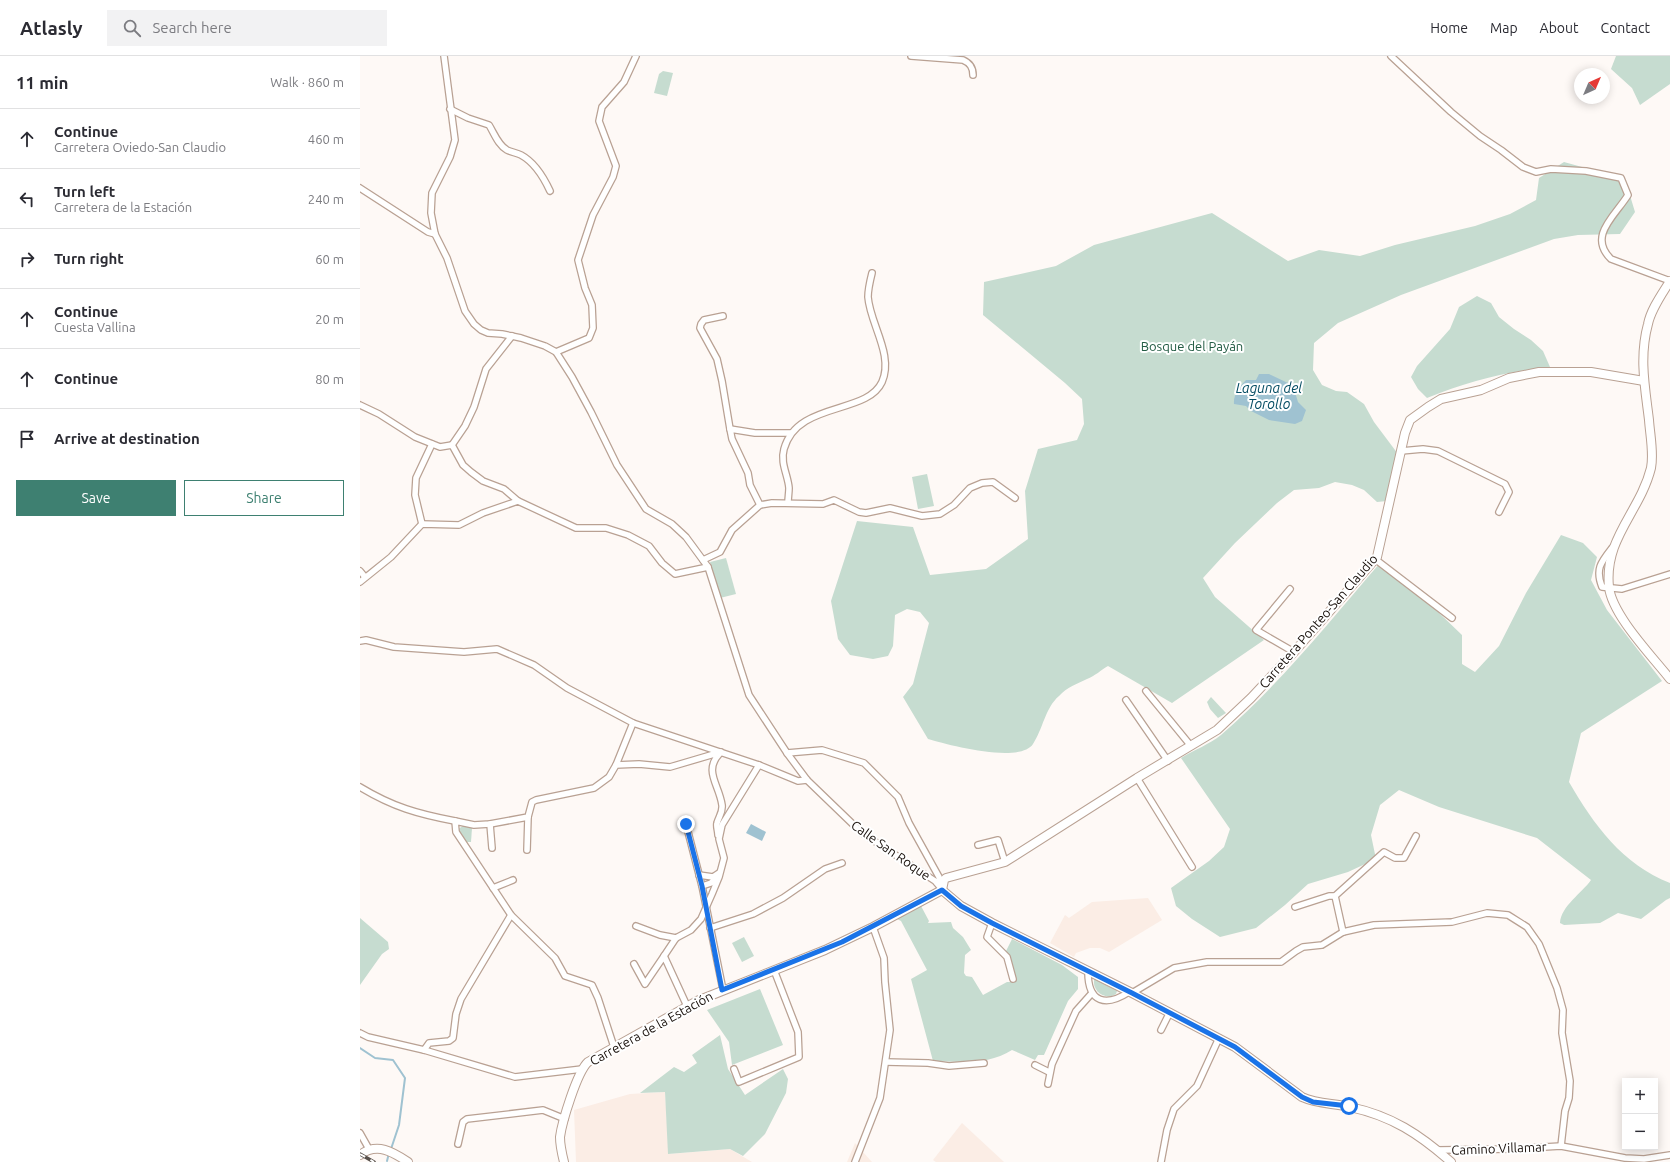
<!DOCTYPE html>
<meta charset="utf-8">
<style>
:root{--surface:#fff;--page:#f2f2f3;--text:#2b2b33;--muted:#7c7c81;--line:#e1e1e2;--accent:#3e8071}
body{margin:0;font-family:Ubuntu,sans-serif;background:var(--page);color:var(--text)}
.controls{position:absolute;right:12px;bottom:12px;display:grid;overflow:hidden;border-radius:0px;box-shadow:0 2px 10px #0003}
.controls button{width:36px;height:36px;display:grid;place-items:center;padding:0;border:0;border-bottom:1px solid var(--line);background:var(--surface);color:var(--text);font:20px sans-serif}
.compass{position:absolute;left:1214px;top:12px;width:36px;height:36px;border-radius:50%;background:var(--surface);box-shadow:0 2px 10px #0003;rotate:44deg}
.stop{position:absolute;width:12px;height:12px;margin:-9px;border:3px solid #1a73e8;border-radius:50%;background:#fff}
.stop.end{background:#1a73e8;border-color:#fff;box-shadow:0 1px 4px #0008}
.list{margin:0;padding:0;list-style:none}
h2{display:flex;justify-content:space-between;align-items:center;height:52px;margin:0;padding:0 16px;font-size:17px}
h2 small{font-size:13px;font-weight:400;color:var(--muted)}
.list li{display:grid;grid-template-columns:26px 1fr auto;gap:12px;align-items:center;box-sizing:border-box;height:60px;padding:0 16px;border-top:1px solid var(--line)}
.list b{display:block;font-size:15px;white-space:nowrap}
.list p{margin:0;font-size:13px;white-space:nowrap;color:var(--muted)}
.list em{font-size:13px;font-style:normal;color:var(--muted)}
.actions{display:flex;gap:8px;padding:12px 16px}
.actions a{flex:1;padding:9px 0;border:1px solid var(--accent);border-radius:0px;text-align:center;font-size:14px;color:var(--accent)}
.actions .main{background:var(--accent);color:#fff}
.icon{flex:none;width:22px;height:22px;fill:none;stroke:currentColor;stroke-width:2;stroke-linecap:round;stroke-linejoin:round}
.map{position:relative;flex:none;width:1310px;height:1106px;overflow:hidden}
header{display:flex;align-items:center;gap:24px;box-sizing:border-box;height:56px;padding:0 20px;background:var(--surface);border-bottom:1px solid var(--line)}
header strong{font-size:19px}
nav{display:flex;gap:22px;margin-inline-start:auto;font-size:14px}
.search{width:280px;height:36px;background:var(--page);display:flex;align-items:center;gap:10px;box-sizing:border-box;padding:0 14px;border-radius:0px;color:var(--muted);font-size:15px}
main{display:flex}
aside{flex:1;background:var(--surface)}
.map>svg:first-child{display:block}
.built{fill:#fbede5}
.green{fill:#c6dcd0}
.water{fill:#9fc2d1}
.lines{fill:none;stroke-linecap:round;stroke-linejoin:round}
.stream{stroke:#9fc2d1;stroke-width:2}
.street-casing{stroke:#b9a193;stroke-width:8}
.secondary-casing{stroke:#b9a193;stroke-width:10}
.street{stroke:#fff;stroke-width:5.5}
.secondary{stroke:#fff;stroke-width:8}
.rail-casing{stroke:#57504b;stroke-width:3.5}
.rail{stroke:#fff;stroke-width:2;stroke-dasharray:6;stroke-linecap:butt}
.route{stroke:#1a73e8;stroke-width:5}
.labels{text-anchor:middle;stroke-width:4;stroke-linejoin:round;paint-order:stroke}
.park-label{font-size:13px;fill:#225b43;stroke:#fff}
.street-label{font-size:13px;fill:#160e09;stroke:#fff}
.water-label{font-size:14px;font-style:italic;fill:#034b62;stroke:#fff}
</style>
<header>
<strong>Atlasly</strong>
<div class="search"><svg class="icon" aria-label="search" viewBox="0 0 24 24"><circle cx="10" cy="10" r="6"/><path d="M15 15l6 6"/></svg>Search here</div>
<nav><a>Home</a><a>Map</a><a>About</a><a>Contact</a></nav>
</header>
<main>
<aside>
<h2>11 min<small>Walk · 860 m</small></h2>
<ul class="list">
<li><svg class="icon" aria-label="ahead" viewBox="0 0 24 24"><path d="M12 20V5M6 11l6-6 6 6"/></svg><div><b>Continue</b><p>Carretera Oviedo-San Claudio</p></div><em>460 m</em></li>
<li><svg class="icon" aria-label="left" viewBox="0 0 24 24"><path d="M17 20v-9H6M10 6l-5 5 5 5"/></svg><div><b>Turn left</b><p>Carretera de la Estación</p></div><em>240 m</em></li>
<li><svg class="icon" aria-label="right" viewBox="0 0 24 24"><path d="M7 20v-9h11M14 6l5 5-5 5"/></svg><div><b>Turn right</b></div><em>60 m</em></li>
<li><svg class="icon" aria-label="ahead" viewBox="0 0 24 24"><path d="M12 20V5M6 11l6-6 6 6"/></svg><div><b>Continue</b><p>Cuesta Vallina</p></div><em>20 m</em></li>
<li><svg class="icon" aria-label="ahead" viewBox="0 0 24 24"><path d="M12 20V5M6 11l6-6 6 6"/></svg><div><b>Continue</b></div><em>80 m</em></li>
<li><svg class="icon" aria-label="arrive" viewBox="0 0 24 24"><path d="M6 21V4h12l-3 4 3 4H6"/></svg><div><b>Arrive at destination</b></div></li>
</ul>
<div class="actions"><a class="main">Save</a><a>Share</a></div>
</aside>
<div class="map">
<svg width="1310" height="1106" viewBox="0 0 1310 1106">
<rect width="100%" height="100%" fill="#fef9f6"/>
<g class="built">
<polygon points="788,842 802,864 749,896 740,892 730,892 716,897 714,901 690,887 705,859 709,862 732,846"/>
<polygon points="305,1036 309,1098 370,1093 392,1106 216,1106 214,1054 270,1038"/>
<polygon points="602,1067 644,1106 576,1106 573,1104"/>
<polygon points="495,1087 512,1106 487,1106"/>
</g>
<g class="green">
<polygon points="1256,0 1310,0 1310,28 1280,49 1272,32 1251,13"/>
<polygon points="303,15 313,17 307,40 294,37 299,18"/>
<path d="M1204,106L1265,123L1275,156L1260,178L1218,179L1194,183L1041,239L978,267L954,287L953,314L962,329L976,335L987,336L1004,348L1014,366L1038,398L1027,445L1017,446L1004,434L992,429L975,426L959,432L934,434L917,447L875,487L843,522L855,541L904,584L812,647L748,610C741,614 735,620 727,623C717,628 707,631 699,640C685,652 683,673 673,688C660,708 588,689 568,683L543,641L553,628L569,567L560,556L547,553L535,559L533,590L528,600L513,603L490,599L478,583L471,545L497,465L553,471L570,519L626,513L668,483L665,435L678,393L717,384L724,368L722,343L705,327L623,259L624,226L696,210L734,189L852,157L928,205L959,194L1000,200L1035,189L1115,170L1150,158L1176,144L1179,122Z"/>
<path d="M1117,240L1131,247L1139,261L1154,273L1171,284L1183,295L1190,311C1148,315 1107,326 1067,342L1058,333L1051,321L1057,310L1090,273L1099,251Z"/>
<polygon points="567,418 574,450 558,453 552,421"/>
<path d="M1201,479L1223,487L1237,501L1231,524L1247,554L1302,625L1221,677L1209,726C1234,769 1262,808 1310,827V842L1306,844L1281,863L1258,857L1240,867L1204,869L1200,867C1201,850 1222,837 1231,824L1177,782L1079,751L1039,734L1020,749L1011,779L1016,803L988,816L948,828L925,849L896,872L860,881L832,863L816,850L811,832L849,805L864,791L870,773L821,702C834,694 850,688 861,679C920,628 969,566 1020,507L1052,531L1102,579V608L1115,616L1139,590L1166,537Z"/>
<polygon points="366,502 376,538 360,542 350,506"/>
<polygon points="851,641 866,657 858,662 850,653 847,646"/>
<polygon points="103,770 112,772 111,786 105,786 98,775 98,773"/>
<path d="M561,850L569,865L568,867L591,866L593,872L603,881L611,894L605,899L604,917L606,920L612,921L623,939L647,926H655L651,904L645,897L652,883L702,909L718,921V933L708,945L684,999H678L675,1004L652,994C629,1009 600,1006 573,1005L551,923L567,914L541,865L537,863Z"/>
<polygon points="0,862 28,886 29,893 22,898 0,929"/>
<polygon points="384,881 394,900 382,906 372,887"/>
<path d="M734,923L757,935L756,938C746,945 732,936 734,923Z"/>
<polygon points="400,933 423,989 372,1009 369,986 347,954"/>
<polygon points="360,979 368,1013 385,1039 423,1013 428,1023 426,1037 405,1078 383,1100 370,1093 308,1098 305,1036 280,1037 314,1011 324,1016 337,1007 332,999"/>
</g>
<g class="water">
<path d="M899,318H909L930,328L934,333L938,346L946,354L942,365L935,368L909,364L891,355L886,350L874,348C873,339 880,330 886,324H896Z"/>
<polygon points="391,768 406,776 402,785 386,777"/>
</g>
<g class="lines">
<g class="stream">
<polyline points="0,992 15,1002 33,1004 45,1022 39,1069 31,1093"/>
<polyline points="27,1105 29,1097"/>
</g>
<g class="street-casing">
<g id="street">
<polyline points="84,0 95,84 90,101 72,137 71,157 75,178 87,202 105,255 114,268 121,274 128,277 142,278 161,282 185,290 196,296 212,321 231,356 257,409 286,453 312,468 326,481 348,511 389,639 427,697 447,724 502,777 575,825 581,832"/>
<path d="M551,0L603,4C610,7 613,11 613,19"/>
<path d="M1031,0L1091,56L1120,80L1141,94L1163,111L1176,116L1191,113L1226,115L1261,122L1268,139C1256,159 1227,180 1251,203L1310,225"/>
<path d="M90,53L108,62L129,69C134,77 138,89 147,94C151,96 157,97 161,99C174,106 184,122 190,135"/>
<polyline points="0,132 68,176 75,178"/>
<polyline points="363,260 344,264 341,268 340,272 357,303 362,325 370,373"/>
<polyline points="196,296 229,282 233,272 232,249 225,232 218,204 233,159 253,121 256,110 239,65 242,51 264,26 276,0"/>
<polyline points="0,349 19,358 55,381 80,391 92,389 103,409 111,416 123,425 144,433 158,445"/>
<polyline points="92,389 105,370 114,351 126,313 152,280"/>
<polyline points="1041,395 1063,393 1078,395 1145,428 1149,436 1139,456"/>
<path d="M428,447C428,442 429,437 429,432C428,419 420,407 424,393C437,345 507,359 522,326C534,299 510,268 508,241C508,233 510,225 512,217"/>
<polyline points="400,449 390,429 388,417 372,383 370,373 395,377 431,377"/>
<polyline points="62,468 55,439 56,422 72,388"/>
<path d="M1252,492C1241,506 1235,513 1242,531L1262,533L1310,518"/>
<polyline points="1015,503 1092,562"/>
<polyline points="343,504 360,496 372,474 400,449 412,447 463,448 474,444 499,456 506,457 530,452 562,460 580,458 594,449 610,432 622,427 633,426 655,442"/>
<polyline points="0,515 5,521"/>
<polyline points="0,526 31,501 62,468 99,469 123,457 158,445 216,472 246,472 268,479 289,490 302,507 315,518 348,511"/>
<polyline points="930,533 896,574 934,596"/>
<polyline points="0,585 6,584 34,591 104,596 137,593 174,609 207,632 273,667 399,709 438,725 447,724"/>
<polyline points="786,635 831,690"/>
<polyline points="766,644 808,705"/>
<polyline points="427,697 462,694 504,707 538,741 549,767 579,821 581,830"/>
<polyline points="256,709 273,667"/>
<polyline points="777,722 832,811"/>
<path d="M0,731C33,751 58,758 95,765"/>
<polyline points="130,768 132,792"/>
<polyline points="326,768 342,830 363,934"/>
<path d="M358,779C358,775 356,770 357,767C359,760 363,756 362,749C359,728 343,715 360,697"/>
<polyline points="618,789 638,784 645,806"/>
<polyline points="167,794 168,761"/>
<polyline points="339,819 353,821 359,817"/>
<polyline points="342,830 351,827 358,820"/>
<polyline points="133,832 153,824"/>
<polyline points="935,851 969,840 975,840"/>
<polyline points="632,867 627,881 647,901 653,923"/>
<polyline points="276,870 300,879 316,882 331,874 341,863 352,838 359,821 364,802 359,783 362,769 399,709"/>
<polyline points="350,872 393,858 423,842 465,813 482,807"/>
<polyline points="983,876 975,840 1024,796 1035,802 1044,802 1056,780"/>
<polyline points="304,900 316,882"/>
<polyline points="274,908 285,928 304,900 327,950"/>
<path d="M728,916C728,947 746,951 769,936"/>
<polyline points="772,937 814,912 847,906 921,906 936,895 943,891 962,889 983,876 1014,869 1092,866 1127,857 1148,859 1167,871 1179,888 1197,932 1203,954 1202,977 1210,1025 1209,1042 1205,1055 1201,1090"/>
<polyline points="801,974 810,956"/>
<polyline points="0,977 8,981 64,994 155,1021 222,1013"/>
<polyline points="254,991 238,942 232,929 205,920 195,902 151,859 96,776 95,765 114,769 130,768 168,761 172,746 176,744 234,732 249,721 256,709 279,708 310,711 361,696"/>
<polyline points="64,994 69,987 89,985 93,982 96,958 101,943 151,859"/>
<polyline points="526,1006 568,1007 589,1010 624,1007"/>
<polyline points="675,1009 689,1016"/>
<polyline points="374,1013 379,1026 439,1001 438,976 414,914"/>
<polyline points="688,1028 692,1008 716,955 732,937"/>
<polyline points="0,1077 9,1093"/>
<polyline points="98,1088 103,1066 107,1063 183,1054 205,1063"/>
<polyline points="1078,1094 1153,1093 1201,1090 1265,1102 1284,1103 1310,1099"/>
<polyline points="495,1106 520,1042 530,974 525,926 524,902 513,871"/>
<polyline points="801,1106 807,1074 814,1053 837,1030 859,982"/>
</g>
</g>
<g class="secondary-casing">
<g id="secondary">
<path d="M1310,225C1302,238 1291,253 1288,268C1279,301 1285,331 1289,364C1290,379 1294,397 1291,412C1280,456 1244,482 1249,531C1252,559 1292,600 1310,623"/>
<polyline points="582,834 584,824 586,822 645,806 777,722 857,674 891,642 934,596 1017,501 1045,377 1050,364 1068,351 1081,343 1121,334 1149,322 1179,316 1231,316 1284,325"/>
<path d="M582,834L601,850L632,867L772,937L875,991L942,1041C957,1048 973,1047 990,1051C1032,1060 1059,1078 1091,1106"/>
<path d="M0,1099C17,1086 33,1096 48,1106"/>
<path d="M204,1106C202,1098 200,1090 200,1081C202,1066 217,1016 228,1006L337,945L465,894L513,871L582,834"/>
</g>
</g>
<use href="#street" class="street"/>
<use href="#secondary" class="secondary"/>
<g class="rail-casing">
<polyline id="rail" points="0,1098 14,1106"/>
</g>
<use href="#rail" class="rail"/>
</g>
<g class="lines">
<polyline class="route" points="326,768 342,830 362,934 482,886 582,834 601,850 632,867 772,937 875,991 942,1041 953,1046 989,1050"/>
</g>
<g class="labels">
<g class="park-label">
<text x="832" y="295">Bosque del Payán</text>
</g>
<g class="street-label">
<text transform="translate(958 565) rotate(-49)" y="5">Carretera Ponteo-San Claudio</text>
<text transform="translate(531 794) rotate(35)" y="5">Calle San Roque</text>
<text transform="translate(291 972) rotate(-29)" y="5">Carretera de la Estación</text>
<text transform="translate(1139 1092) rotate(-2)" y="5">Camino Villamar</text>
</g>
<g class="water-label">
<text x="909" y="337">Laguna del<tspan x="909" dy="16">Torollo</tspan></text>
</g>
</g>
</svg>
<div class="controls">
<button>+</button>
<button>−</button>
</div>
<svg class="compass" viewBox="-18 -18 36 36"><path d="M0-13l5 13h-10z" fill="#e53935"/><path d="M0 13l5-13h-10z" fill="#7c7c81"/></svg>
<div class="stop" style="left:989px;top:1050px"></div>
<div class="stop end" style="left:326px;top:768px"></div>
</div>
</main>
